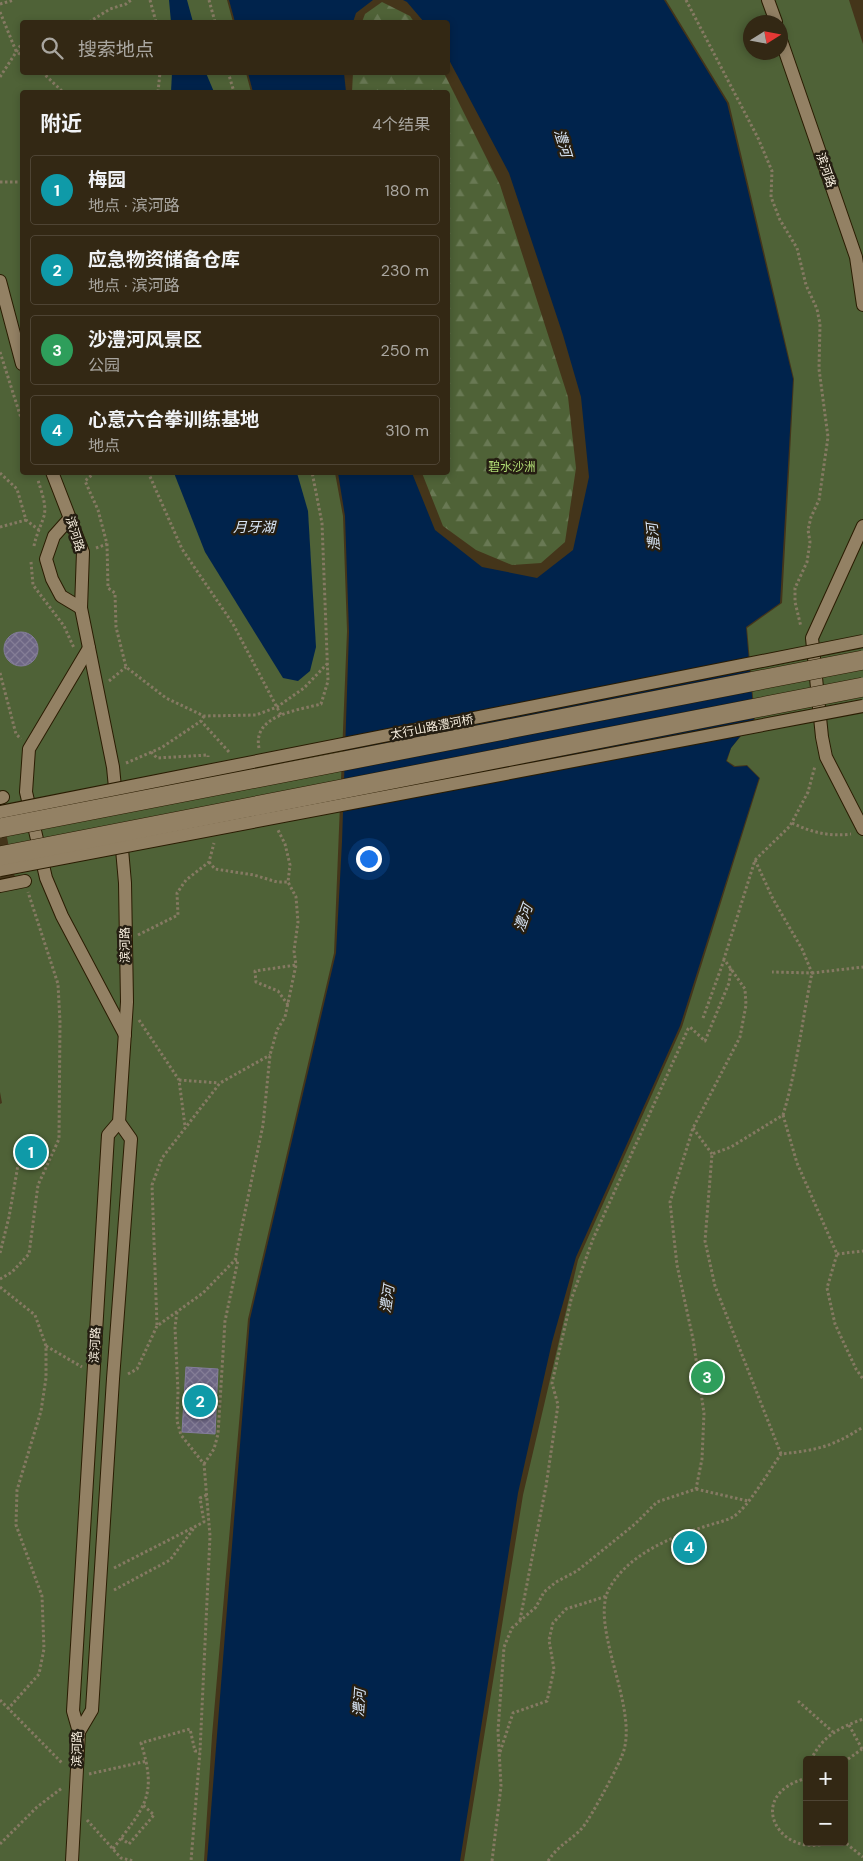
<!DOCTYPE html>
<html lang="zh">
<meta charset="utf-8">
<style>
:root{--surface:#332814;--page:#3e3422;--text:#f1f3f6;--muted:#a9a6a0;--line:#4e4434;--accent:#ea580c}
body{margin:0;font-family:"DM Sans","Noto Sans SC",sans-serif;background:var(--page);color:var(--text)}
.controls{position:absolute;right:15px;bottom:15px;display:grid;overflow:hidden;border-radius:5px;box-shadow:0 2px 8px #0003}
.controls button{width:45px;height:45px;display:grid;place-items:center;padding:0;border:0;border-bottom:1px solid var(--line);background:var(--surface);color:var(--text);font:25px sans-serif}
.compass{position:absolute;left:743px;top:15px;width:45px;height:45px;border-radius:50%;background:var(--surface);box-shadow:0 2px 8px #0003;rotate:79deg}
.you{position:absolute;left:368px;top:858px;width:18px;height:18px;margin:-12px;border:4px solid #fff;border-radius:50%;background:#1a73e8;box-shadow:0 0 0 8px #1a73e833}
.badge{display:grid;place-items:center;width:32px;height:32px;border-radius:50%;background:var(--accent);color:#fff;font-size:16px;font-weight:700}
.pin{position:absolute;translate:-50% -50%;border:2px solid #fff;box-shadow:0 1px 5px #0006}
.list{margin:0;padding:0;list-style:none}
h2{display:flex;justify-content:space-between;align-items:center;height:65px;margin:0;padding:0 20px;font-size:21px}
h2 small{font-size:16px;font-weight:400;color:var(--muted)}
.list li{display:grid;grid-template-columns:32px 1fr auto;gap:15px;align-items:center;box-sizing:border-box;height:70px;margin:0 10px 10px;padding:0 10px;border:1px solid var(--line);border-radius:5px}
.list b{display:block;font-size:19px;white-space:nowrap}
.list p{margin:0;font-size:16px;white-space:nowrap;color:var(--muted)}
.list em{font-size:16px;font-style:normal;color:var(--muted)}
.icon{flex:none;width:28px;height:28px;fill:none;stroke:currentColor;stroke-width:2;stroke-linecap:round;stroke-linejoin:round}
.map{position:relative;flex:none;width:863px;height:1861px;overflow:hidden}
.search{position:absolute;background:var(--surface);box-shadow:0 2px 8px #0003;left:20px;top:20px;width:430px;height:55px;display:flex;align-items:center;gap:12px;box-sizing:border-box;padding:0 18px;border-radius:5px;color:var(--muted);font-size:19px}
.panel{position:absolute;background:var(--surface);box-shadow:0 2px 8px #0003;left:20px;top:90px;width:430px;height:385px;border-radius:5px}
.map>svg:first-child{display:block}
.forest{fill:url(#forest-firs)}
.park{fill:#4f6237;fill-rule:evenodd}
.water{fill:#00234c}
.building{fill:url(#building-cross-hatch);stroke:#847d9c}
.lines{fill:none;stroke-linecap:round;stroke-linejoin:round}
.street-casing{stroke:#2a1c02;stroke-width:14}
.path{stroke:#867a63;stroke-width:3;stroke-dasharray:2.5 2.5;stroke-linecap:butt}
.street{stroke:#938164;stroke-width:12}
.street-bridge-casing{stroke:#2a1c02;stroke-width:14;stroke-linecap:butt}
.secondary-bridge-casing{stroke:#2a1c02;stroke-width:20;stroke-linecap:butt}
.street-bridge{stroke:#938164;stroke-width:12}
.secondary-bridge{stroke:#938164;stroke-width:19}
.labels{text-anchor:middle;stroke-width:5;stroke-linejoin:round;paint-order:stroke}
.street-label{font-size:12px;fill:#fbf2e2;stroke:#251e12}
.park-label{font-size:12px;fill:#b0db74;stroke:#251e12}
.water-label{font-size:14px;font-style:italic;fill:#d8e6f7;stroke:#251e12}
</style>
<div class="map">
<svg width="863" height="1861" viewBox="0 0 863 1861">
<defs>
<pattern id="forest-firs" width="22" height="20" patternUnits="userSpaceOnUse" patternTransform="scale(1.25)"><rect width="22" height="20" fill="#4f6237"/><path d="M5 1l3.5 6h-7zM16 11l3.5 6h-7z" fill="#697954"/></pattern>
<pattern id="building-cross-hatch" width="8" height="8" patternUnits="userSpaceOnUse" patternTransform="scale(1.25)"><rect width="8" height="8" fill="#6e6785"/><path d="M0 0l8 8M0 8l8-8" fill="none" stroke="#847d96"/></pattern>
</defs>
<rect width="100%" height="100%" fill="#44351a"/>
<g class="forest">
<polygon points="382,2 410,16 414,22 362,22 365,14"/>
<polygon points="353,73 444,73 500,185 568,397 576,468 565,542 541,563 512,565 476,550 443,526 422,473 448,472 448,92 352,92"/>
</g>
<g class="park">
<polygon points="0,0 227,0 233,22 22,22 22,72 246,73 251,92 22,92 22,472 335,473 343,516 347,631 334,953 248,1319 212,1736 204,1861 0,1861 0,1104 2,1103 0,1092 0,892 17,888 0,802"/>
<path d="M666,0H849L863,44V1861H464L523,1495L578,1260L682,1027L760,778L747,765L735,766L727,761L731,748L755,719L747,628L782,603L794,379L729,103ZM750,22H780V52H750ZM807,1760H844V1842H807Z"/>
</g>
<g class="water">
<polygon points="169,0 187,0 193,22 171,22"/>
<polygon points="229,0 373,0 356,13 353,22 235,22"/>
<polygon points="403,0 664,0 727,103 793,379 780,603 746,627 754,719 731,748 726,761 734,767 747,766 759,778 680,1026 576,1257 552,1342 518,1493 460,1861 207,1861 250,1319 336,953 342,842 349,632 345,516 338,473 412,473 435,530 482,567 537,578 573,550 589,477 581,397 563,335 509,173 448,58 448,22 424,22 407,2"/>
<polygon points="172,73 206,73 214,92 171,92"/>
<polygon points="248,73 344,73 346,92 253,92"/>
<polygon points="174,473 297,473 308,511 316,647 310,671 298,681 283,678 205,552"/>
</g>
<g class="building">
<circle cx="21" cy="649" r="17"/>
<polygon points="186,1367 218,1369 215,1434 182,1432"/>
</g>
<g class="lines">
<g class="street-casing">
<g id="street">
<polyline points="768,0 776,22"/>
<polyline points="780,37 856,257 863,305"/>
<polyline points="0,281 22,364"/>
<polyline points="52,472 83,552 81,608 113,767 116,798"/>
<polyline points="70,518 54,536 46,559 52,579 61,596 81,608"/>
<polyline points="863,526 812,638 822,737 826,757 863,829"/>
<polyline points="89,648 29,749 26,792 46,878 62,916 125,1035"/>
<polyline points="0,798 3,797"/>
<polyline points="0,886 25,881"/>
<polyline points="79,1732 92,1710 113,1379 131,1139 119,1122"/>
<polyline points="72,1861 79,1732 73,1711 108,1135 119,1122 127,1002 125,883 121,838"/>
</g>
</g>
<g class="path">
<polyline points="150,0 156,22"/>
<polyline points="209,0 215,22"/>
<polyline points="686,0 758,138 772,171 771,197 780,220 797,248 806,285 817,309 820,324 819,369 828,437 819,500 811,517 808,530 810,542 807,562 795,588 795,602 801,627"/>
<polyline points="0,4 14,0"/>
<polyline points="0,12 16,51 22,56"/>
<polyline points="42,22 63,22"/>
<polyline points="89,22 110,9 126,4 131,0"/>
<polyline points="42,72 63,92"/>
<polyline points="228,72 234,92"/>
<polyline points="0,77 22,43"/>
<polyline points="158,92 160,72"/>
<polyline points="0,182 22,182"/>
<polyline points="0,352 22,421"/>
<polyline points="95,472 85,481 98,510 107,544 108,588 115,593 116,627 126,667 166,698 204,716 256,715 277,707 304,688 327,664"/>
<polyline points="148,472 182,549 233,624 281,715"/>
<polyline points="0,473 17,489 26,520 39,530"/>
<polyline points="0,527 26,520"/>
<path d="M34,546C36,535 41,526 44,516C47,505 41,491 38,480"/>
<polyline points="96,548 107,544"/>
<polyline points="31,562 33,585 64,626 74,648"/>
<polyline points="0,673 16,734 21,739"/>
<polyline points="109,681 126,667"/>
<polyline points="204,716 201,721 229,752"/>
<path d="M259,748C252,715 299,710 321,704L328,681L322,523L312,472"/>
<polyline points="151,752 157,758 208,755 208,757"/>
<polyline points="126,763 161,748 201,721"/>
<path d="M792,823C811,832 829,837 851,834"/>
<polyline points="755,860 773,899 802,949 812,973 772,972"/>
<polyline points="209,862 215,869 254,875 277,882 288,882"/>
<polyline points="138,935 178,915 177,893 186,880 209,862 214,843"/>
<polyline points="288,1005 278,991 256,982 255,971 296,965"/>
<polyline points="703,1018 724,960"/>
<polyline points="139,1020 179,1080 185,1126"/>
<polyline points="179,1080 219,1083"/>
<polyline points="783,1115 797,1163 837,1254 827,1288 835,1324 856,1369 863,1379"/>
<polyline points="693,1128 712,1154"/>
<polyline points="0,1253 9,1217 18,1165"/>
<polyline points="837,1254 863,1251"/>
<polyline points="0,1279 12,1272 29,1254 38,1185 59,1139 60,1022 58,984 28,892"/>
<polyline points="0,1287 35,1315 46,1346 46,1378 41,1411 17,1490 16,1525 42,1596 44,1649 39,1674 8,1709"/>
<polyline points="177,1312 175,1327 178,1392 177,1421 181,1435 204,1464 210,1536 200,1751 191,1861"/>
<polyline points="157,1325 152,1185 162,1158 220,1083 270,1055"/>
<polyline points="46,1346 82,1367"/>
<polyline points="128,1374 137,1369 157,1326 203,1293 235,1260 263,1125 270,1055 277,1030 285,1017 296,965 294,951 298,922 296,897 288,882 290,865 285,844 278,830"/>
<path d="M781,1454L715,1286L705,1241L712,1154L731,1147L783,1115C797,1069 802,1020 812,973L863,967"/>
<polyline points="204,1464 214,1449 218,1434 225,1321 238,1260 235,1260"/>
<polyline points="696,1489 748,1501"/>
<polyline points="114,1568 204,1522 200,1498 207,1495"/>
<polyline points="114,1590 170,1560 194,1528"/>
<polyline points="520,1620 546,1486 558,1405 552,1383 571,1300 593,1239 688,1029 690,1027 705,1041 729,983 731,967"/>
<polyline points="0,1700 63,1764"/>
<polyline points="798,1701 833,1732"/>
<polyline points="849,1725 862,1749"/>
<polyline points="500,1752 513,1713 547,1701 554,1669 549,1640 553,1623 566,1609 607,1596"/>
<path d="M811,1760C822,1736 839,1728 863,1719"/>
<polyline points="844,1762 862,1749"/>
<polyline points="89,1774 147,1761"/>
<path d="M807,1778C742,1795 780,1861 830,1842"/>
<polyline points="87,1820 121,1858 134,1861"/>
<polyline points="121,1838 129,1844 154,1815 143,1805"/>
<polyline points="844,1839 848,1845 863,1857"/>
<polyline points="0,1844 37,1807 62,1788"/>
<path d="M113,1849C144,1807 158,1797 141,1743L190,1729L195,1751H200"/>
<polyline points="492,1861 501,1786 498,1731 504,1647 512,1628 536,1607 544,1592 556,1582 577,1571 635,1524 657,1502 696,1489 702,1459 704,1413 693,1339 677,1265 670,1202 693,1128 740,1037 746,1005 745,989 724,959 755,860 790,826 808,792 815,766"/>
<path d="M548,1861C560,1843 571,1841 583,1827C591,1817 621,1762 624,1750C637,1703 588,1624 610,1587C629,1555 667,1539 700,1528C711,1524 723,1522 733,1517C747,1509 771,1468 781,1454C817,1450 832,1447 863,1427"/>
</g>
<use href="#street" class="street"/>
<g class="street-bridge-casing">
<g id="street-bridge">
<polyline points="0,812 863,641"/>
<polyline points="0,870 863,706"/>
</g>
</g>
<g class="secondary-bridge-casing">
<g id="secondary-bridge">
<polyline points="0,828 863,660"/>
<polyline points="0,856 863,687"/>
</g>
</g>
<use href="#street-bridge" class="street-bridge"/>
<use href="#secondary-bridge" class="secondary-bridge"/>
</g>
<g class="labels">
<g class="street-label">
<text transform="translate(826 170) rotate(71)" y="4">滨河路</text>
<text transform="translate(75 534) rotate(72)" y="4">滨河路</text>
<text transform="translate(432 727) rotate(-11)" y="4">太行山路澧河桥</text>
<text transform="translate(125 945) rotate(-91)" y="4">滨河路</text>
<text transform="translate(95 1345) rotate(-87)" y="4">滨河路</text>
<text transform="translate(77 1749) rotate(-89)" y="4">滨河路</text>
</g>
<g class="park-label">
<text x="512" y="471">碧水沙洲</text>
</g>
<g class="water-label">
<text transform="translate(563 143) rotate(73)" y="5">澧河</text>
<text x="254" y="532">月牙湖</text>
<text transform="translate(653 537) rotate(-96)" y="5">澧河</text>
<text transform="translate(523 918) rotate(-70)" y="5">澧河</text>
<text transform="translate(387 1299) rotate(-82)" y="5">澧河</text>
<text transform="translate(359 1703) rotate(-86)" y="5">澧河</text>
</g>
</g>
</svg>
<div class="controls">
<button>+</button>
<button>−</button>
</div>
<svg class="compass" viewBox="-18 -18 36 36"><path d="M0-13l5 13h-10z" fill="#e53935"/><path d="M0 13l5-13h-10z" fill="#a9a6a0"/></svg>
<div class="you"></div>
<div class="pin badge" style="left:31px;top:1152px;background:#0f9aa8">1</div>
<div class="pin badge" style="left:200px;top:1401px;background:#0f9aa8">2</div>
<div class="pin badge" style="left:707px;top:1377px;background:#2e9e5b">3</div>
<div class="pin badge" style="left:689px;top:1547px;background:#0f9aa8">4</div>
<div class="search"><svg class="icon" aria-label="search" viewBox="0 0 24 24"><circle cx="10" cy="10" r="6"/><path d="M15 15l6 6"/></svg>搜索地点</div>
<section class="panel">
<h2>附近<small>4个结果</small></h2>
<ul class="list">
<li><span class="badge" style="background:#0f9aa8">1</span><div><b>梅园</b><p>地点 · 滨河路</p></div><em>180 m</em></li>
<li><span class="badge" style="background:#0f9aa8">2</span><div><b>应急物资储备仓库</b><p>地点 · 滨河路</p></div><em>230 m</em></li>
<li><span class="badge" style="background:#2e9e5b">3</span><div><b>沙澧河风景区</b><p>公园</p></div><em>250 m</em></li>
<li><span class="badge" style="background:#0f9aa8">4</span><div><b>心意六合拳训练基地</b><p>地点</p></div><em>310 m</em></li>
</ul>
</section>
</div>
